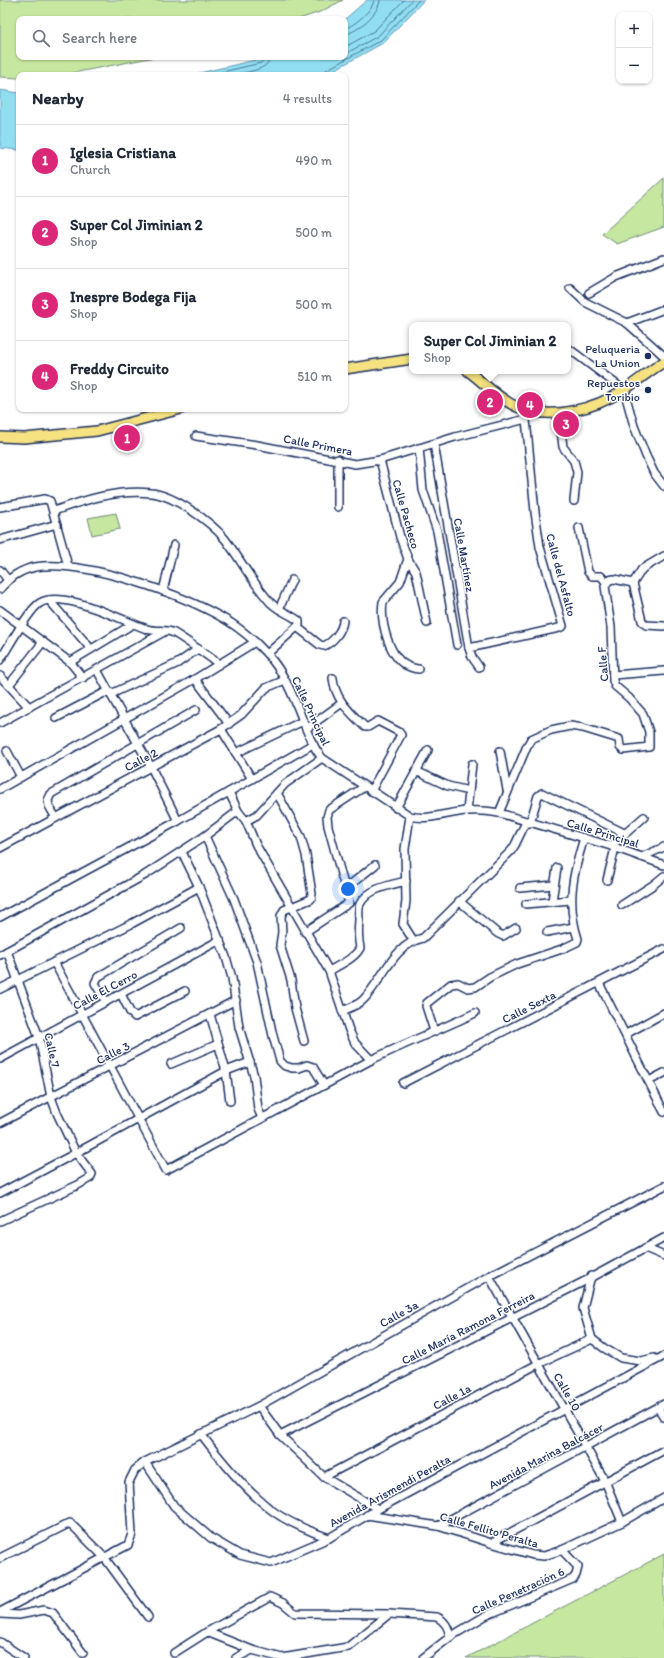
<!DOCTYPE html>
<meta charset="utf-8">
<style>
:root{--surface:#fff;--page:#f2f2f3;--text:#1f2937;--muted:#747a83;--line:#e0e1e3;--accent:#db2777}
body{margin:0;font-family:Itim,sans-serif;background:var(--page);color:var(--text)}
.controls{position:absolute;right:12px;top:12px;display:grid;overflow:hidden;border-radius:8px;box-shadow:0 1px 3px #0004}
.controls button{width:36px;height:36px;display:grid;place-items:center;padding:0;border:0;border-bottom:1px solid var(--line);background:var(--surface);color:var(--text);font:20px sans-serif}
.you{position:absolute;left:348px;top:889px;width:14px;height:14px;margin:-10px;border:3px solid #fff;border-radius:50%;background:#1a73e8;box-shadow:0 0 0 6px #1a73e833}
.badge{display:grid;place-items:center;width:26px;height:26px;border-radius:50%;background:var(--accent);color:#fff;font-size:13px;font-weight:700}
.pin{position:absolute;translate:-50% -50%;border:2px solid #fff;box-shadow:0 1px 4px #0006}
.popup{position:absolute;left:409px;top:322px;width:162px;height:52px;box-sizing:border-box;display:grid;place-content:center;border-radius:8px;background:var(--surface);filter:drop-shadow(0 1px 3px #0005);font-size:13px;white-space:nowrap;color:var(--muted)}
.popup b{font-size:15px;color:var(--text)}
.popup::after{content:'';position:absolute;left:50%;top:100%;margin-left:-8px;border:8px solid transparent;border-top-color:var(--surface)}
.list{margin:0;padding:0;list-style:none}
h2{display:flex;justify-content:space-between;align-items:center;height:52px;margin:0;padding:0 16px;font-size:17px}
h2 small{font-size:13px;font-weight:400;color:var(--muted)}
.list li{display:grid;grid-template-columns:26px 1fr auto;gap:12px;align-items:center;box-sizing:border-box;height:72px;padding:0 16px;border-top:1px solid var(--line)}
.list b{display:block;font-size:15px;white-space:nowrap}
.list p{margin:0;font-size:13px;white-space:nowrap;color:var(--muted)}
.list em{font-size:13px;font-style:normal;color:var(--muted)}
.icon{flex:none;width:22px;height:22px;fill:none;stroke:currentColor;stroke-width:2;stroke-linecap:round;stroke-linejoin:round}
.map{position:relative;flex:none;width:664px;height:1658px;overflow:hidden}
.search{position:absolute;background:var(--surface);box-shadow:0 1px 3px #0004;left:16px;top:16px;width:332px;height:44px;display:flex;align-items:center;gap:10px;box-sizing:border-box;padding:0 14px;border-radius:8px;color:var(--muted);font-size:15px}
.panel{position:absolute;background:var(--surface);box-shadow:0 1px 3px #0004;left:16px;top:72px;width:332px;height:340px;border-radius:8px}
.map>svg:first-child{display:block}
.green{fill:#c6e79f;stroke:#708b7e}
.water{fill:#91def1;stroke:#6298b6}
.lines{fill:none;stroke-linecap:round;stroke-linejoin:round}
.shore{stroke:#4a7599;stroke-width:1}
.minor-casing{stroke:#1b2f5e;stroke-width:10}
.major-casing{stroke:#1b2f5e;stroke-width:12}
.minor{stroke:#fff;stroke-width:7}
.major{stroke:#f6e281;stroke-width:9}
.poi-dot{fill:#1b2f5e;stroke:#fff;stroke-width:1.5}
.labels{text-anchor:middle;stroke-width:3;stroke-linejoin:round;paint-order:stroke}
.poi-label{font-size:12px;fill:#1b2f5e;stroke:#fff;text-anchor:end}
.street-label{font-size:12px;fill:#1b2f5e;stroke:#fff}
</style>
<div class="map">
<svg width="664" height="1658" viewBox="0 0 664 1658">
<rect width="100%" height="100%" fill="#fff"/>
<filter id="ink" filterUnits="userSpaceOnUse"><feTurbulence type="fractalNoise" baseFrequency=".025" numOctaves="2"/><feDisplacementMap in="SourceGraphic" scale="8" xChannelSelector="R" yChannelSelector="G"/><feConvolveMatrix kernelMatrix="1 2 1 2 8 2 1 2 1" color-interpolation-filters="sRGB"/></filter>
<g filter="url(#ink)">
<g class="green">
<polygon points="0,0 343,0 320,12 299,19 19,19 19,57 155,57 62,75 19,75 19,78 0,77"/>
<polygon points="664,178 664,227 617,244 602,234"/>
<polygon points="116,513 120,529 92,535 88,518"/>
<polygon points="664,1554 664,1658 466,1658"/>
</g>
<g class="water">
<polygon points="367,0 424,0 383,43 325,75 191,75 268,57 345,57 345,19"/>
<polygon points="0,90 19,93 19,150 0,148"/>
</g>
<g class="lines">
<g class="shore">
<path d="M345,28C353,27 374,9 374,0"/>
<path d="M345,34C357,33 380,12 380,0"/>
<polyline points="345,47 374,31 404,0"/>
<polyline points="345,54 378,36 412,0"/>
<polyline points="209,75 261,63 264,60 265,57"/>
<path d="M231,75C242,72 269,72 270,57"/>
<polyline points="324,75 326,70 381,40 419,0"/>
</g>
<g class="minor-casing">
<g id="minor">
<polyline points="570,288 585,302 627,323 664,356"/>
<polyline points="589,293 616,277 664,258"/>
<polyline points="627,323 664,309"/>
<polyline points="568,348 624,390 634,426 646,456 654,473 664,486"/>
<polyline points="559,413 563,447 574,461 577,472 574,501"/>
<polyline points="196,436 257,445 355,464 380,460 455,437 526,419"/>
<polyline points="434,444 469,648 472,657 479,667"/>
<polyline points="419,448 423,490 437,531 457,645"/>
<path d="M380,460L400,537L408,559L400,582L383,602C380,622 389,660 410,667C413,668 417,669 419,669"/>
<polyline points="0,507 45,499 50,501 68,566"/>
<polyline points="338,507 338,459"/>
<path d="M54,511C84,500 118,489 151,493C174,495 211,522 225,539C241,560 253,584 271,603C279,611 290,614 299,621V625L267,654"/>
<polyline points="579,528 588,572 592,576 601,576 606,582"/>
<polyline points="0,540 57,524"/>
<polyline points="664,556 642,569 633,583 642,621 646,625 664,626"/>
<polyline points="408,559 416,572 427,623"/>
<polyline points="0,570 8,580"/>
<path d="M0,589C9,578 20,570 35,567C85,559 185,595 228,621C242,630 256,642 267,654C284,672 294,698 303,721C308,734 313,747 322,758L410,816C429,821 448,812 468,811C478,810 488,811 499,813L611,846L664,865"/>
<polyline points="163,591 174,545"/>
<polyline points="49,600 91,649"/>
<polyline points="279,609 292,580"/>
<polyline points="0,610 70,662 83,678"/>
<path d="M297,627L320,645L324,646C333,642 342,631 343,621"/>
<polyline points="469,648 559,628 563,626 540,547 535,512 526,419 527,415"/>
<path d="M0,660C8,648 29,609 40,603C63,589 123,621 147,629C155,632 166,629 174,633C189,642 204,653 219,664"/>
<polyline points="70,662 133,624"/>
<polyline points="97,670 151,767 178,821"/>
<polyline points="613,675 664,671"/>
<polyline points="0,676 29,707"/>
<path d="M333,678C335,700 350,712 365,727H368L378,721L399,732L401,735L371,791"/>
<polyline points="195,679 229,724"/>
<polyline points="9,685 43,642"/>
<polyline points="56,718 104,693 111,694 178,663 198,649"/>
<polyline points="0,723 164,632"/>
<polyline points="221,729 252,779"/>
<polyline points="306,729 342,703"/>
<polyline points="7,751 21,777"/>
<polyline points="500,751 507,790"/>
<polyline points="236,753 303,721"/>
<polyline points="416,771 448,786 469,791"/>
<polyline points="0,789 195,679 255,642"/>
<polyline points="229,792 238,811 246,821 256,845 329,971 349,1030 355,1043 371,1060"/>
<polyline points="277,793 301,837 306,855 312,894 311,899 284,910 281,916 282,932 280,945 291,980 295,1008 304,1041"/>
<polyline points="396,808 428,750"/>
<polyline points="467,811 472,764"/>
<polyline points="499,813 527,746 531,739 551,730 570,726 583,728 619,739 620,747 623,750 649,747 649,732 643,714 629,698 615,686 613,681 611,627 605,586 609,580 614,579 633,583"/>
<polyline points="410,816 405,849 406,901 403,924 413,940"/>
<polyline points="56,818 49,806 48,800 51,794 196,710"/>
<polyline points="246,821 257,815 285,784 322,758"/>
<polyline points="530,823 538,796 542,793 624,833"/>
<polyline points="205,836 234,899 257,962 273,1036 280,1061 285,1066 292,1068 299,1068 307,1065 313,1067 324,1085"/>
<polyline points="611,846 644,817"/>
<polyline points="0,848 221,729 241,715 266,688 285,680"/>
<polyline points="182,852 199,887 226,957 232,978 239,1027 254,1076 258,1109 262,1118"/>
<polyline points="642,857 664,847"/>
<polyline points="607,880 615,848"/>
<polyline points="520,888 554,885"/>
<polyline points="345,889 375,865"/>
<polyline points="459,901 497,933 503,936 516,928"/>
<polyline points="552,901 557,868"/>
<polyline points="526,904 571,900"/>
<polyline points="622,905 653,885 664,876"/>
<polyline points="0,917 178,821 313,744"/>
<polyline points="305,932 349,903 328,826 327,817 329,810 364,787"/>
<polyline points="547,932 574,927"/>
<polyline points="0,955 145,875 205,836 238,811"/>
<path d="M54,962L166,1170L371,1060C406,1043 441,1029 475,1013"/>
<path d="M329,971C339,965 354,959 360,948C358,938 358,930 359,920C359,915 358,908 360,904C368,888 391,885 406,881"/>
<polyline points="599,983 664,1112"/>
<polyline points="0,989 131,924 199,887"/>
<polyline points="121,994 130,1012 135,1017 185,991"/>
<polyline points="106,1002 95,983 98,977 181,928"/>
<path d="M342,1011C349,1008 359,1005 364,999C383,979 394,944 423,938L511,851L515,845L526,822"/>
<polyline points="210,1014 226,1071 230,1101"/>
<path d="M434,1031L426,1006L427,1003L451,984L458,983L468,988L475,987L490,977L517,964L562,949L577,942L578,939C566,903 573,873 584,838"/>
<polyline points="626,1034 664,1013"/>
<polyline points="0,1059 220,940"/>
<polyline points="171,1064 218,1044"/>
<polyline points="649,1081 664,1073"/>
<polyline points="403,1083 664,949"/>
<polyline points="0,1123 236,1000"/>
<polyline points="0,1193 76,1153 226,1071 250,1062"/>
<polyline points="0,1221 78,1185 90,1178 92,1174 76,1153 57,1113 51,1097 39,1037 7,951"/>
<polyline points="645,1248 664,1256"/>
<polyline points="489,1276 605,1481 622,1522"/>
<polyline points="591,1276 583,1308 592,1339 604,1348 621,1358 641,1361 654,1358"/>
<polyline points="259,1406 280,1435 324,1477 378,1509"/>
<polyline points="658,1408 664,1417"/>
<path d="M201,1434C220,1459 244,1489 269,1508C286,1522 309,1531 329,1538"/>
<polyline points="280,1435 587,1280 664,1238"/>
<polyline points="145,1462 174,1506 211,1538 240,1555 271,1563 329,1538 378,1509 664,1356"/>
<polyline points="324,1477 538,1364 592,1339"/>
<polyline points="367,1515 438,1526 491,1543 533,1555 544,1556 562,1550 622,1522 664,1498"/>
<polyline points="438,1526 664,1404"/>
<polyline points="491,1543 664,1450"/>
<polyline points="0,1558 70,1523 104,1557 148,1617"/>
<polyline points="0,1612 128,1545 132,1534 129,1482 135,1470 145,1462 259,1406 489,1276 664,1186"/>
<polyline points="0,1614 19,1615 44,1610 53,1613 83,1653"/>
<polyline points="207,1632 252,1650 282,1658 348,1647 389,1614"/>
<polyline points="0,1642 24,1658"/>
<path d="M174,1653L207,1632L270,1597L283,1603L295,1613L389,1614L437,1617C445,1621 449,1629 450,1637"/>
<polyline points="236,1658 252,1650"/>
<polyline points="423,1658 450,1637 485,1616 573,1579 576,1575 578,1567 562,1550"/>
</g>
</g>
<g class="major-casing">
<g id="major">
<polyline points="345,369 412,359"/>
<path d="M468,371C484,383 499,399 517,407C551,421 595,409 624,390C638,381 650,370 664,362"/>
<polyline points="0,437 24,438 97,431 181,409"/>
</g>
</g>
<use href="#minor" class="minor"/>
<use href="#major" class="major"/>
</g>
</g>
<g class="poi-dot">
<circle cx="648" cy="356" r="4"/>
<circle cx="648" cy="390" r="4"/>
</g>
<g class="labels">
<g class="poi-label">
<text x="640" y="353">Peluqueria<tspan x="640" dy="14">La Union</tspan></text>
<text x="640" y="387">Repuestos<tspan x="640" dy="14">Toribio</tspan></text>
</g>
<g class="street-label">
<text transform="translate(318 445) rotate(11)" y="4">Calle Primera</text>
<text transform="translate(406 514) rotate(74)" y="4">Calle Pacheco</text>
<text transform="translate(464 555) rotate(80)" y="4">Calle Martínez</text>
<text transform="translate(561 575) rotate(75)" y="4">Calle del Asfalto</text>
<text transform="translate(603 664) rotate(-95)" y="4">Calle F</text>
<text transform="translate(311 711) rotate(65)" y="4">Calle Principal</text>
<text transform="translate(141 760) rotate(-28)" y="4">Calle 2</text>
<text transform="translate(603 833) rotate(17)" y="4">Calle Principal</text>
<text transform="translate(105 990) rotate(-28)" y="4">Calle El Cerro</text>
<text transform="translate(529 1007) rotate(-27)" y="4">Calle Sexta</text>
<text transform="translate(52 1050) rotate(77)" y="4">Calle 7</text>
<text transform="translate(113 1053) rotate(-27)" y="4">Calle 3</text>
<text transform="translate(399 1314) rotate(-29)" y="4">Calle 3a</text>
<text transform="translate(468 1328) rotate(-27)" y="4">Calle María Ramona Ferreira</text>
<text transform="translate(567 1392) rotate(60)" y="4">Calle 10</text>
<text transform="translate(452 1397) rotate(-28)" y="4">Calle 1a</text>
<text transform="translate(546 1456) rotate(-28)" y="4">Avenida Marina Balcácer</text>
<text transform="translate(390 1491) rotate(-29)" y="4">Avenida Arismendi Peralta</text>
<text transform="translate(489 1530) rotate(16)" y="4">Calle Fellito Peralta</text>
<text transform="translate(518 1591) rotate(-24)" y="4">Calle Penetración 6</text>
</g>
</g>
</svg>
<div class="controls">
<button>+</button>
<button>−</button>
</div>
<div class="you"></div>
<div class="pin badge" style="left:127px;top:438px">1</div>
<div class="pin badge" style="left:490px;top:402px">2</div>
<div class="popup"><b>Super Col Jiminian 2</b>Shop</div>
<div class="pin badge" style="left:566px;top:424px">3</div>
<div class="pin badge" style="left:530px;top:405px">4</div>
<div class="search"><svg class="icon" aria-label="search" viewBox="0 0 24 24"><circle cx="10" cy="10" r="6"/><path d="M15 15l6 6"/></svg>Search here</div>
<section class="panel">
<h2>Nearby<small>4 results</small></h2>
<ul class="list">
<li><span class="badge">1</span><div><b>Iglesia Cristiana</b><p>Church</p></div><em>490 m</em></li>
<li><span class="badge">2</span><div><b>Super Col Jiminian 2</b><p>Shop</p></div><em>500 m</em></li>
<li><span class="badge">3</span><div><b>Inespre Bodega Fija</b><p>Shop</p></div><em>500 m</em></li>
<li><span class="badge">4</span><div><b>Freddy Circuito</b><p>Shop</p></div><em>510 m</em></li>
</ul>
</section>
</div>
